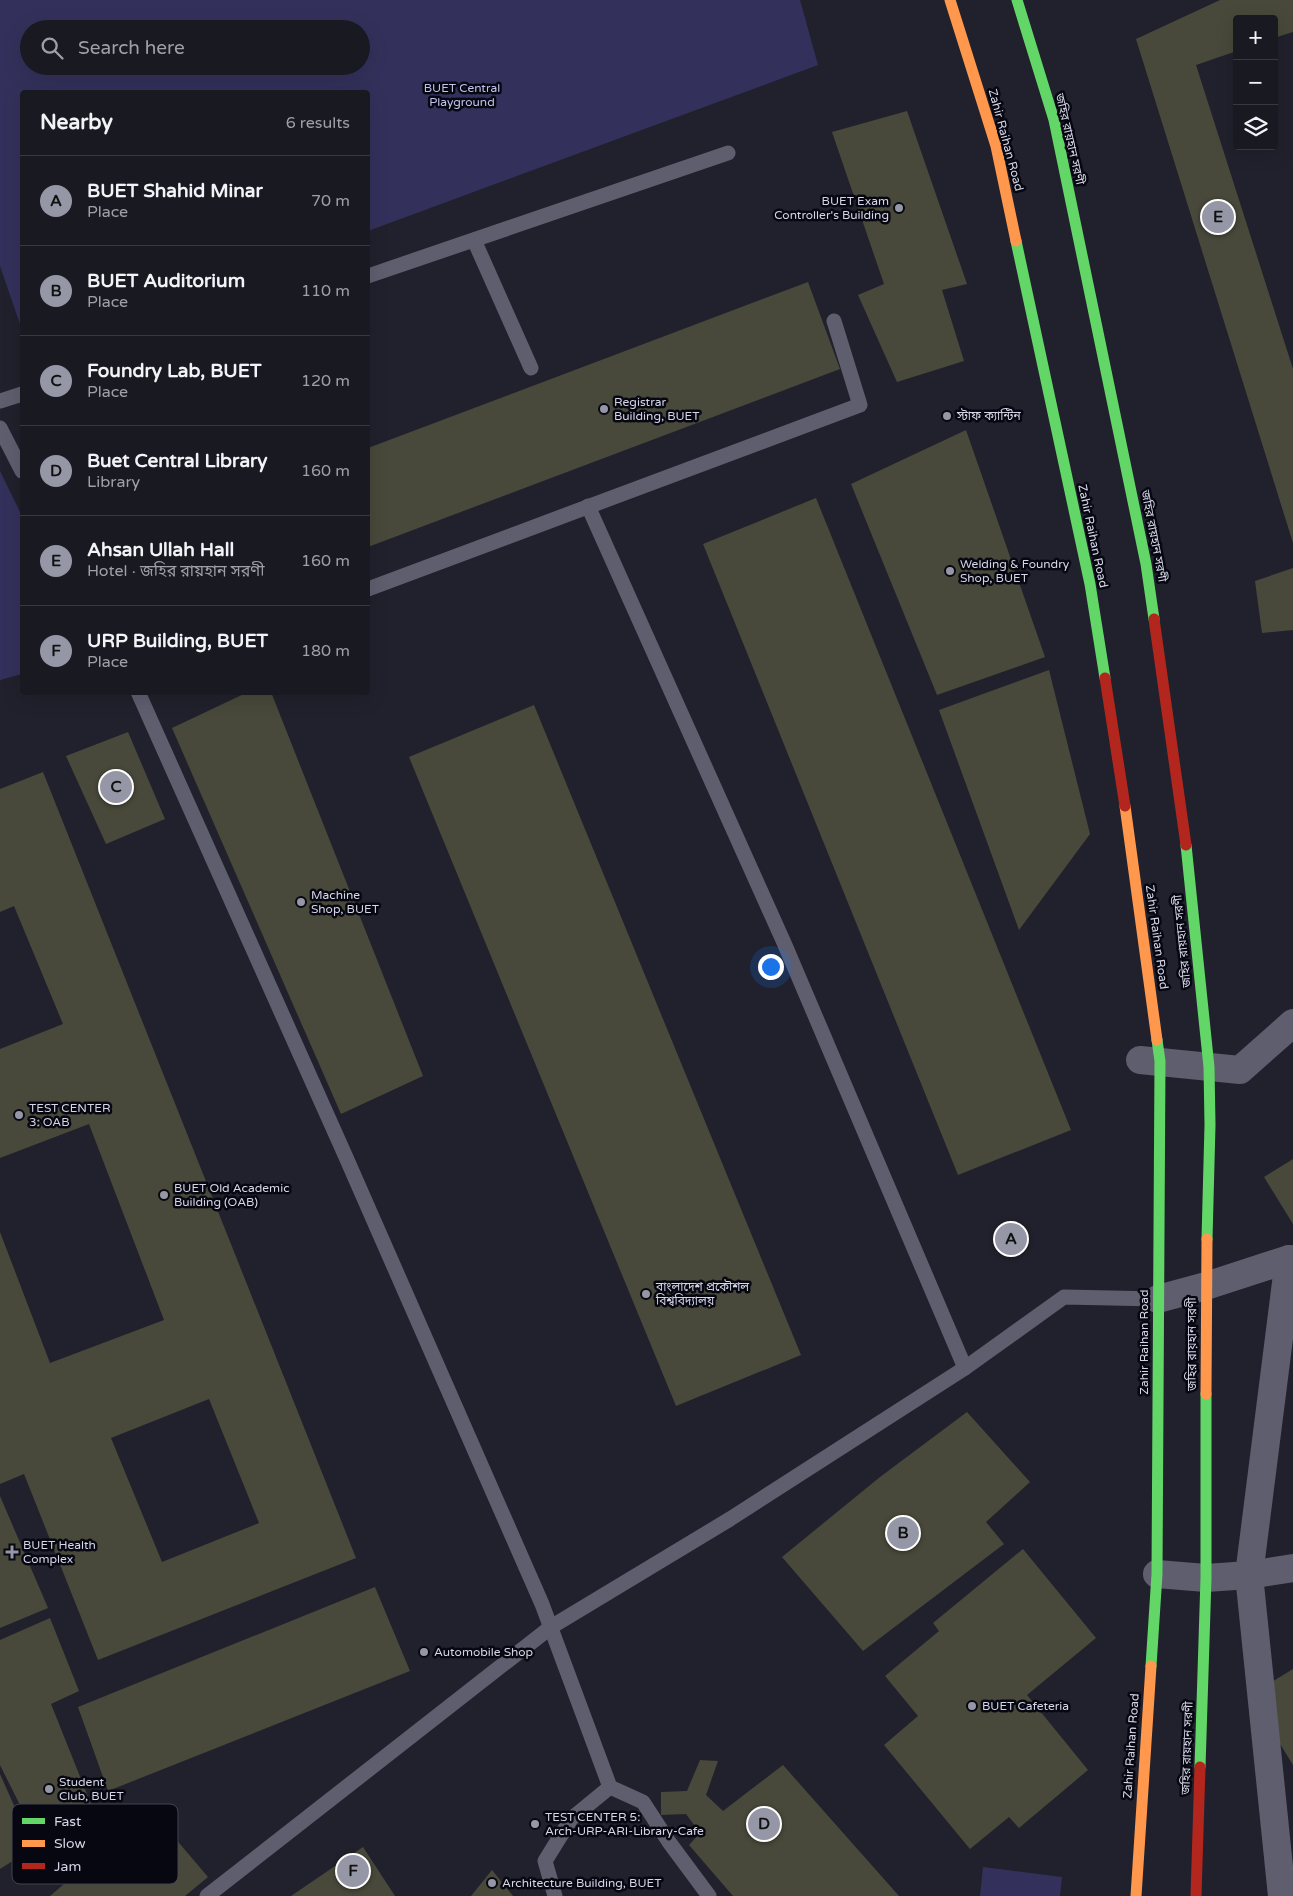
<!DOCTYPE html>
<meta charset="utf-8">
<style>
:root{--surface:#191922;--page:#22222a;--text:#f1f3f6;--muted:#9fa0a5;--line:#373840;--accent:#9697a6}
body{margin:0;font-family:"Varela Round","Noto Sans Bengali",sans-serif;background:var(--page);color:var(--text)}
.controls{position:absolute;right:15px;top:15px;display:grid;overflow:hidden;border-radius:5px;box-shadow:0 5px 20px #0002}
.controls button{width:45px;height:45px;display:grid;place-items:center;padding:0;border:0;border-bottom:1px solid var(--line);background:var(--surface);color:var(--text);font:25px sans-serif}
.you{position:absolute;left:770px;top:966px;width:18px;height:18px;margin:-12px;border:4px solid #fff;border-radius:50%;background:#1a73e8;box-shadow:0 0 0 8px #1a73e833}
.badge{display:grid;place-items:center;width:32px;height:32px;border-radius:50%;background:var(--accent);color:#111;font-size:16px;font-weight:700}
.pin{position:absolute;translate:-50% -50%;border:2px solid #fff;box-shadow:0 1px 5px #0006}
.list{margin:0;padding:0;list-style:none}
h2{display:flex;justify-content:space-between;align-items:center;height:65px;margin:0;padding:0 20px;font-size:21px}
h2 small{font-size:16px;font-weight:400;color:var(--muted)}
.list li{display:grid;grid-template-columns:32px 1fr auto;gap:15px;align-items:center;box-sizing:border-box;height:90px;padding:0 20px;border-top:1px solid var(--line)}
.list b{display:block;font-size:19px;white-space:nowrap}
.list p{margin:0;font-size:16px;white-space:nowrap;color:var(--muted)}
.list em{font-size:16px;font-style:normal;color:var(--muted)}
.icon{flex:none;width:28px;height:28px;fill:none;stroke:currentColor;stroke-width:2;stroke-linecap:round;stroke-linejoin:round}
.map{position:relative;flex:none;width:1293px;height:1896px;overflow:hidden}
.search{position:absolute;background:var(--surface);box-shadow:0 5px 20px #0002;left:20px;top:20px;width:350px;height:55px;display:flex;align-items:center;gap:12px;box-sizing:border-box;padding:0 18px;border-radius:28px;color:var(--muted);font-size:19px}
.panel{position:absolute;background:var(--surface);box-shadow:0 5px 20px #0002;left:20px;top:90px;width:350px;height:605px;border-radius:5px}
.map>svg:first-child{display:block}
.green{fill:#33315b;fill-rule:evenodd}
.building{fill:#48493a;fill-rule:evenodd}
.lines{fill:none;stroke-linecap:round;stroke-linejoin:round}
.lane{stroke:#5e5e6f;stroke-width:15}
.street{stroke:#5e5e6f;stroke-width:28}
.fast{stroke:#63d668;stroke-width:11}
.slow{stroke:#ff974d;stroke-width:11}
.jam{stroke:#b3261e;stroke-width:11}
.poi-dot{fill:#9697a6;stroke:#070711;stroke-width:2}
.labels{text-anchor:middle;stroke-width:5;stroke-linejoin:round;paint-order:stroke}
.park-label{font-size:12px;fill:#c1c3ef;stroke:#070711}
.street-label{font-size:12px;fill:#d5d6e7;stroke:#070711}
.poi-label{font-size:12px;fill:#d5d6e7;stroke:#070711;text-anchor:start}
.key{fill:#070711;stroke:#454551;stroke-width:1}
.key-label{font-size:14px;fill:#d5d6e7}
</style>
<div class="map">
<svg width="1293" height="1896" viewBox="0 0 1293 1896">
<rect width="100%" height="100%" fill="#21212d"/>
<g class="green">
<path d="M0,0H800L818,65L368,231V92H22V330L0,266ZM29,29H361V66H29Z"/>
<polygon points="0,471 22,516 22,674 0,680"/>
<polygon points="983,1867 1062,1877 1060,1896 980,1896"/>
</g>
<g class="building">
<polygon points="1220,0 1293,0 1293,32 1274,38 1274,19 1237,19 1237,51 1196,65 1293,369 1293,543 1136,39"/>
<polygon points="907,111 967,284 942,290 964,361 897,382 858,295 884,284 832,132"/>
<polygon points="808,282 840,369 368,547 368,448"/>
<polygon points="966,430 1045,657 937,695 851,484"/>
<polygon points="816,498 1071,1130 958,1175 703,544"/>
<polygon points="1293,568 1293,630 1262,633 1255,581"/>
<polygon points="1049,670 1090,834 1019,930 939,710"/>
<polygon points="248,692 271,692 423,1076 341,1114 172,728"/>
<polygon points="534,705 801,1355 676,1406 409,757"/>
<polygon points="128,732 165,819 106,844 66,756"/>
<path d="M43,772L356,1558L98,1660L24,1474L0,1484V1232L50,1363L164,1320L89,1124L0,1158V1049L63,1024L14,906L0,912V789ZM209,1399L259,1523L162,1562L111,1438Z"/>
<polygon points="1293,1159 1293,1224 1264,1177"/>
<polygon points="967,1412 1030,1482 986,1522 1004,1544 863,1651 782,1557 880,1477"/>
<polygon points="0,1496 48,1608 0,1628"/>
<polygon points="1023,1549 1096,1638 1027,1695 1088,1770 1019,1828 1009,1817 970,1849 884,1745 918,1716 885,1676 939,1631 933,1623"/>
<polygon points="375,1587 410,1671 108,1791 78,1707"/>
<polygon points="50,1618 79,1691 51,1704 95,1814 38,1841 0,1765 0,1640"/>
<polygon points="1293,1669 1293,1765 1250,1695"/>
<polygon points="700,1760 718,1761 706,1795 723,1811 783,1765 899,1896 733,1896 689,1845 700,1833 686,1814 661,1815 661,1792 687,1791"/>
<polygon points="0,1774 33,1848 0,1869"/>
<polygon points="151,1810 208,1877 185,1896 50,1896"/>
<polygon points="363,1847 395,1896 291,1896"/>
<polygon points="492,1870 513,1896 471,1896"/>
</g>
<g class="lines">
<g class="lane">
<polyline points="474,240 531,368"/>
<polyline points="368,276 728,153"/>
<polyline points="0,401 22,394"/>
<polyline points="0,428 22,471"/>
<polyline points="588,506 785,945 965,1368"/>
<polyline points="368,589 860,405 834,321"/>
<polyline points="138,692 345,1155 542,1604 610,1787 643,1802 669,1842 709,1896"/>
<polyline points="207,1896 551,1627 730,1519 965,1368 1064,1297 1158,1299"/>
<polyline points="555,1896 545,1861 571,1819 610,1787"/>
</g>
<g class="street">
<polyline points="1140,1060 1240,1070 1293,1023"/>
<polyline points="1289,1259 1249,1575 1293,1568"/>
<polyline points="1158,1299 1206,1286 1289,1259"/>
<polyline points="1157,1574 1206,1578 1249,1575 1282,1896"/>
</g>
<g class="fast">
<polyline points="1017,0 1054,120 1146,564 1154,619"/>
<polyline points="1016,241 1090,584 1105,678"/>
<polyline points="1186,845 1209,1067 1210,1125 1207,1239"/>
<polyline points="1151,1666 1157,1574 1160,1061 1157,1040"/>
<polyline points="1200,1767 1206,1578 1206,1394"/>
</g>
<g class="slow">
<polyline points="950,0 996,146 1016,241"/>
<polyline points="1125,806 1157,1040"/>
<polyline points="1206,1394 1207,1239"/>
<polyline points="1136,1896 1151,1666"/>
</g>
<g class="jam">
<polyline points="1154,619 1186,845"/>
<polyline points="1105,678 1125,806"/>
<polyline points="1196,1896 1200,1767"/>
</g>
</g>
<g class="poi-dot">
<circle cx="899" cy="208" r="5"/>
<circle cx="604" cy="409" r="5"/>
<circle cx="947" cy="416" r="5"/>
<circle cx="950" cy="571" r="5"/>
<circle cx="301" cy="902" r="5"/>
<circle cx="19" cy="1115" r="5"/>
<circle cx="164" cy="1195" r="5"/>
<circle cx="646" cy="1294" r="5"/>
<path d="M9.5 1544.5h5v5h5v5h-5v5h-5v-5h-5v-5h5z"/>
<circle cx="424" cy="1652" r="5"/>
<circle cx="972" cy="1706" r="5"/>
<circle cx="49" cy="1789" r="5"/>
<circle cx="535" cy="1824" r="5"/>
<circle cx="492" cy="1883" r="5"/>
</g>
<g class="labels">
<g class="park-label">
<text x="462" y="92">BUET Central<tspan x="462" dy="14">Playground</tspan></text>
</g>
<g class="street-label">
<text transform="translate(1070 139) rotate(77)" y="4">জহির রায়হান সরণী</text>
<text transform="translate(1006 140) rotate(75)" y="4">Zahir Raihan Road</text>
<text transform="translate(1093 536) rotate(78)" y="4">Zahir Raihan Road</text>
<text transform="translate(1154 536) rotate(79)" y="4">জহির রায়হান সরণী</text>
<text transform="translate(1157 937) rotate(82)" y="4">Zahir Raihan Road</text>
<text transform="translate(1182 941) rotate(-96)" y="4">জহির রায়হান সরণী</text>
<text transform="translate(1144 1342) rotate(-90)" y="4">Zahir Raihan Road</text>
<text transform="translate(1192 1344) rotate(-90)" y="4">জহির রায়হান সরণী</text>
<text transform="translate(1131 1746) rotate(-86)" y="4">Zahir Raihan Road</text>
<text transform="translate(1187 1748) rotate(-88)" y="4">জহির রায়হান সরণী</text>
</g>
<g class="poi-label">
<text x="889" y="205" text-anchor="end">BUET Exam<tspan x="889" dy="14">Controller's Building</tspan></text>
<text x="614" y="406">Registrar<tspan x="614" dy="14">Building, BUET</tspan></text>
<text x="957" y="420">স্টাফ ক্যান্টিন</text>
<text x="960" y="568">Welding &amp; Foundry<tspan x="960" dy="14">Shop, BUET</tspan></text>
<text x="311" y="899">Machine<tspan x="311" dy="14">Shop, BUET</tspan></text>
<text x="29" y="1112">TEST CENTER<tspan x="29" dy="14">3: OAB</tspan></text>
<text x="174" y="1192">BUET Old Academic<tspan x="174" dy="14">Building (OAB)</tspan></text>
<text x="656" y="1291">বাংলাদেশ প্রকৌশল<tspan x="656" dy="14">বিশ্ববিদ্যালয়</tspan></text>
<text x="23" y="1549">BUET Health<tspan x="23" dy="14">Complex</tspan></text>
<text x="434" y="1656">Automobile Shop</text>
<text x="982" y="1710">BUET Cafeteria</text>
<text x="59" y="1786">Student<tspan x="59" dy="14">Club, BUET</tspan></text>
<text x="545" y="1821">TEST CENTER 5:<tspan x="545" dy="14">Arch-URP-ARI-Library-Cafe</tspan></text>
<text x="502" y="1887">Architecture Building, BUET</text>
</g>
</g>
<rect x="12" y="1804" width="166" height="80" rx="8" class="key"/>
<rect x="22" y="1818" width="23" height="6" fill="#63d668"/>
<rect x="22" y="1840" width="23" height="7" fill="#ff974d"/>
<rect x="22" y="1863" width="23" height="6" fill="#b3261e"/>
<g class="key-label">
<text x="54" y="1826">Fast</text>
<text x="54" y="1848">Slow</text>
<text x="54" y="1871">Jam</text>
</g>
</svg>
<div class="controls">
<button>+</button>
<button>−</button>
<button><svg class="icon" aria-label="layers" viewBox="0 0 24 24"><path d="M12 4l9 5-9 5-9-5zM3 14l9 5 9-5"/></svg></button>
</div>
<div class="you"></div>
<div class="pin badge" style="left:1011px;top:1239px">A</div>
<div class="pin badge" style="left:903px;top:1533px">B</div>
<div class="pin badge" style="left:116px;top:787px">C</div>
<div class="pin badge" style="left:764px;top:1824px">D</div>
<div class="pin badge" style="left:1218px;top:217px">E</div>
<div class="pin badge" style="left:353px;top:1871px">F</div>
<div class="search"><svg class="icon" aria-label="search" viewBox="0 0 24 24"><circle cx="10" cy="10" r="6"/><path d="M15 15l6 6"/></svg>Search here</div>
<section class="panel">
<h2>Nearby<small>6 results</small></h2>
<ul class="list">
<li><span class="badge">A</span><div><b>BUET Shahid Minar</b><p>Place</p></div><em>70 m</em></li>
<li><span class="badge">B</span><div><b>BUET Auditorium</b><p>Place</p></div><em>110 m</em></li>
<li><span class="badge">C</span><div><b>Foundry Lab, BUET</b><p>Place</p></div><em>120 m</em></li>
<li><span class="badge">D</span><div><b>Buet Central Library</b><p>Library</p></div><em>160 m</em></li>
<li><span class="badge">E</span><div><b>Ahsan Ullah Hall</b><p>Hotel · জহির রায়হান সরণী</p></div><em>160 m</em></li>
<li><span class="badge">F</span><div><b>URP Building, BUET</b><p>Place</p></div><em>180 m</em></li>
</ul>
</section>
</div>
